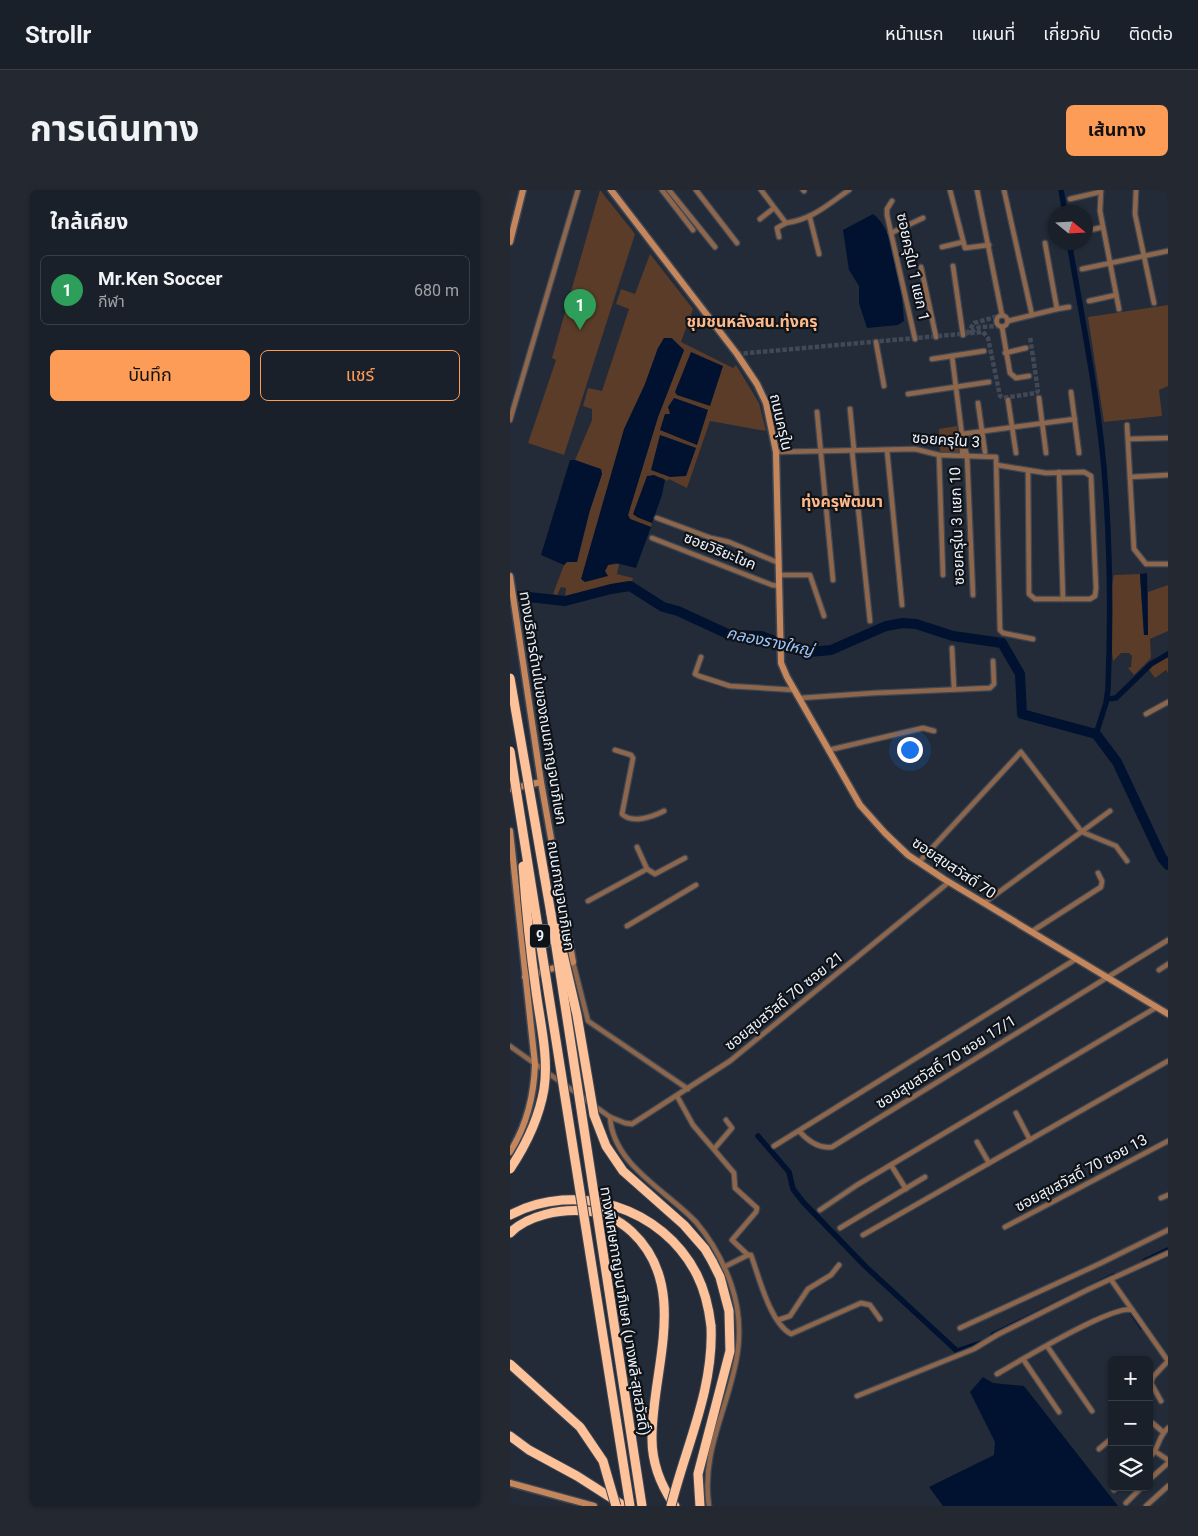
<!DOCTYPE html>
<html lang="th">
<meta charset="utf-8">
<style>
:root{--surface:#1a2029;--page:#232831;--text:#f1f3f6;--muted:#9fa3a8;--line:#383e46;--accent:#fd9c57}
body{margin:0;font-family:Roboto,"Noto Sans Thai",sans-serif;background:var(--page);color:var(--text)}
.controls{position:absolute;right:15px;bottom:15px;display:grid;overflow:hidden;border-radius:8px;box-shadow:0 1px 4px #0004}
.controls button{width:45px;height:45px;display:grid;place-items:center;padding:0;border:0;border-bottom:1px solid var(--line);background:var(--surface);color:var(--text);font:25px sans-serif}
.compass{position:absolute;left:538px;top:15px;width:45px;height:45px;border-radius:50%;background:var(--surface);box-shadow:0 1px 4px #0004;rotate:108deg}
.you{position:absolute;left:399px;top:559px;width:18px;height:18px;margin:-12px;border:4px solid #fff;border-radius:50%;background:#1a73e8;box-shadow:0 0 0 8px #1a73e833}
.badge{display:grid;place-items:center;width:32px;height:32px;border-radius:50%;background:var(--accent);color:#fff;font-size:16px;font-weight:700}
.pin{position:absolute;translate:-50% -41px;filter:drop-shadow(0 1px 2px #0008)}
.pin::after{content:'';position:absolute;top:26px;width:18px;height:15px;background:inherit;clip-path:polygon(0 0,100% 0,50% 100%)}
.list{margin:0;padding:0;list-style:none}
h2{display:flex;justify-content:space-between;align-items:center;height:65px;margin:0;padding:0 20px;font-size:21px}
h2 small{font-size:16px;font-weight:400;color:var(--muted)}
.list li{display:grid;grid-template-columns:32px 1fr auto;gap:15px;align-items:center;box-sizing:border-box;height:70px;margin:0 10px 10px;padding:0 10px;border:1px solid var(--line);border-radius:8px}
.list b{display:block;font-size:19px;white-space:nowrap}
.list p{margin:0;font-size:16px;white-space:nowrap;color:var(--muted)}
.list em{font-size:16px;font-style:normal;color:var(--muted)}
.actions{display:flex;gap:10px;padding:15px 20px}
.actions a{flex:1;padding:11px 0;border:1px solid var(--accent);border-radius:8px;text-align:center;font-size:18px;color:var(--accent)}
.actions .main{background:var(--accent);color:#111}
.icon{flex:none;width:28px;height:28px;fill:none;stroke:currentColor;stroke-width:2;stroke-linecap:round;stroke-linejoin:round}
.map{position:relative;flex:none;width:658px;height:1316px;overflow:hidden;border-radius:8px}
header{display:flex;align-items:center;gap:30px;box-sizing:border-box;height:70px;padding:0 25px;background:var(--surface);border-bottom:1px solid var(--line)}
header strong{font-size:24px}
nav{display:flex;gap:28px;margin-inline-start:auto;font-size:18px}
.intro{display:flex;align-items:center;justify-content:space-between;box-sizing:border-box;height:120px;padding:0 30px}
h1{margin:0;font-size:35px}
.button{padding:12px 22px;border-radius:8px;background:var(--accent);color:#111;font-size:18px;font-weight:700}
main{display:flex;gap:30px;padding:0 30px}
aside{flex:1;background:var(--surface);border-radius:8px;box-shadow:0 1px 4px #0004}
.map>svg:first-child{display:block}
.green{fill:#5a3c29;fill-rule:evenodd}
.water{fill:#001230}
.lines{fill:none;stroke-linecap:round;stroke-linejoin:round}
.canal{stroke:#001230;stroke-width:5.5}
.river{stroke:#001230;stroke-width:10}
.street-tunnel{stroke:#404955;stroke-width:4.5;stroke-dasharray:4.5 2;stroke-linecap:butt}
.street-casing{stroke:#3e4753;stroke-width:7}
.secondary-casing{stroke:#3e4753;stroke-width:9}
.highway-casing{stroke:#3e4753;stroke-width:11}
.street{stroke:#8d664b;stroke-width:4.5}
.secondary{stroke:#c6865b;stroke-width:6}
.highway{stroke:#fec29b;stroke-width:9}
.highway-bridge-casing{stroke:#3e4753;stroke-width:11;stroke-linecap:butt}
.highway-bridge{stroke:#fec29b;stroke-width:9}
.labels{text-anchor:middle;stroke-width:4.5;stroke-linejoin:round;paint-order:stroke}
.shield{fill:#0f1318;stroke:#aab0b8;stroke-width:1}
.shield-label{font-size:14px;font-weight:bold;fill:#edf3fc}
.street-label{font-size:15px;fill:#edf3fc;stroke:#0f1318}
.neighbourhood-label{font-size:16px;font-weight:bold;fill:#feb98b;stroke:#0f1318}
.water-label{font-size:16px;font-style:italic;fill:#9dc7ff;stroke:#0f1318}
</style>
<header>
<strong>Strollr</strong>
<nav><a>หน้าแรก</a><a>แผนที่</a><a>เกี่ยวกับ</a><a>ติดต่อ</a></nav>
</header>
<div class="intro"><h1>การเดินทาง</h1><a class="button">เส้นทาง</a></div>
<main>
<aside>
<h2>ใกล้เคียง<small></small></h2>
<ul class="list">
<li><span class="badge" style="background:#2e9e5b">1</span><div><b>Mr.Ken Soccer</b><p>กีฬา</p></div><em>680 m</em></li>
</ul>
<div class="actions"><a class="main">บันทึก</a><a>แชร์</a></div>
</aside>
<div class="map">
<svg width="658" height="1316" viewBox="0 0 658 1316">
<rect width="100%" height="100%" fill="#222b37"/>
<g class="green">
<polygon points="90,0 125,44 54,265 18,253 46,170 42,168"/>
<path d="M140,64L183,119L171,152L223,178L226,175L249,213L256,241L200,231L177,298L159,289L157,291L151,287L127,327L142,333L141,337L120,329L118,325L148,227L174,160L162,148L148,158L135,194L95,381L98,375L109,374L107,384L123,388L121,395L55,407L56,398L51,397L47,405L43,404L54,375L57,372L80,320L92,284L65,270L82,230V219L73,216L78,198L92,201L119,119L106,114L111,99L125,104ZM164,208L198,220L151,240L155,224H160ZM153,246L186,258L152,284L147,281Z"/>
<polygon points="658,115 658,196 649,200 652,226 594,232 578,127"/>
<polygon points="447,236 450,261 446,264 430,263 429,239"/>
<path d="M630,384L634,445H638V402L658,395V441L640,449L641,468L624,485L618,478L621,477L622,466L619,463H611L603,471C600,442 597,413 604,385Z"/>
<polygon points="658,463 658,483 656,480 645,488 637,477"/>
</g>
<g class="water">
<path d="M363,24C387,41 392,103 394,131L388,135L357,138L349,113V96L339,80L333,40Z"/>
<polygon points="154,148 161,148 174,160 148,227 118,325 120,329 141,337 126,378 106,373 98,375 95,381 98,386 75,392 71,389 114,239 135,194 148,158"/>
<polygon points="181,162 213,176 200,216 167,205 165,202"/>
<polygon points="164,208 198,220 187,255 150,240 155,224 160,224 158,217"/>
<polygon points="150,245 186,258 176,286 160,287 141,280"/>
<polygon points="60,270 65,270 91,279 92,284 80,320 67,372 57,372 54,375 31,365"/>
<polygon points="144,285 155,290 152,305 142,333 127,327 123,324 137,286"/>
<polygon points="637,383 638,445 634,445 630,384"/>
<polygon points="473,1187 483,1193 514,1196 608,1316 433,1316 419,1297 484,1265 485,1252 460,1202"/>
</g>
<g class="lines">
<g class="canal">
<polyline points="551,0 555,22"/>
<path d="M559,52C572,127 587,202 594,278C600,351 601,426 598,499L596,513L586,544"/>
<polyline points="597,509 606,508 641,474 658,464"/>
<polyline points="248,946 279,982 283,999 293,1012 356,1077 447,1161 471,1153"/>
<polyline points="635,1071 658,1060"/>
<polyline points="618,1116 632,1137"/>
<polyline points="483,1145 604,1086"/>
</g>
<polyline class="river" points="0,405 55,411 101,399 120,396 153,417 168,421 220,445 251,446 286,459 299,462 321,460 376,436 393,433 406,434 443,446 492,453 510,484 512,524 586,544 607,572 652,668 658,675"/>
<g class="street-tunnel">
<polyline points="461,142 470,137 490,136"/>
<polyline points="457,144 464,133 489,126"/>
<polyline points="227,164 473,142 478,148 490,206 493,208 526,203 528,201 520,147"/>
</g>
<g class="street-casing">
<g id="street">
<polyline points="152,0 183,40"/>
<polyline points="159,0 205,57"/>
<polyline points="186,0 227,53"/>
<path d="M251,0L276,33C303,29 317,15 339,0"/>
<polyline points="293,0 294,1"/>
<polyline points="440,0 455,58 479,55"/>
<polyline points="467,0 492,125"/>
<polyline points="494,0 522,125"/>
<polyline points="591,0 590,21 609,119"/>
<polyline points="626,0 625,24 644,113"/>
<polyline points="560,9 590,2"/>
<polyline points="382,11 377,19 377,25 405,149"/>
<polyline points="300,28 309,64"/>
<polyline points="250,29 264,18"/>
<polyline points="576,41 593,37"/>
<polyline points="381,43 413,28"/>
<polyline points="269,47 267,38 276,33"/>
<polyline points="432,57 453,52"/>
<polyline points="443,76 453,145"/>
<polyline points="411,77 426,147"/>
<polyline points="572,79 658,61"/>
<polyline points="579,111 606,105"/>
<polyline points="547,119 559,117"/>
<circle cx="492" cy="131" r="5.5"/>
<polyline points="498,131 547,119 535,53"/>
<polyline points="492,137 500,183 506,188 519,186"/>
<polyline points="366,152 374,196"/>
<polyline points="495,163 516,158"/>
<polyline points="442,166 453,253 457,265 463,405"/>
<polyline points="422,169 474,161"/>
<polyline points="561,202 569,263"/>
<polyline points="398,204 479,192"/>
<polyline points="529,208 536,263"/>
<polyline points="498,210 506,263"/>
<polyline points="468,213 475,262"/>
<polyline points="340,219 344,260"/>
<polyline points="307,222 323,390"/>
<polyline points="0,230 68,0"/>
<polyline points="617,235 624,359 636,374 658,374"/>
<polyline points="452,244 565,229"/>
<polyline points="618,249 658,248"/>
<polyline points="342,260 360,431"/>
<polyline points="377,260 392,415"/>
<polyline points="266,262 405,259 429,265 486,267 490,440 493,443 523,449"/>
<polyline points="429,265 433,385"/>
<polyline points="452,265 453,253"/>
<polyline points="487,275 536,283 574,282 581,286 586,398 585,406 580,409 525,409 519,404 518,280"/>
<polyline points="549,282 553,409"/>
<polyline points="620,287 658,285"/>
<polyline points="147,328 201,348 219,352 269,373"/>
<polyline points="142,348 262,395 269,396"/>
<polyline points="269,385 300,385 314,426"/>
<polyline points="442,458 444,499"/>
<polyline points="191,467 185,484 189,486 220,496 285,500"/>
<polyline points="290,508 364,503 480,498 484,494 483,471"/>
<polyline points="636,524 658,512"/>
<path d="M105,560L121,565L123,568L112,624C122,634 142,627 154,621"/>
<polyline points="319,560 413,538 424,541"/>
<polyline points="127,657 137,679 145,684 175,668"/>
<polyline points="409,672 511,562 572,642 606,656 617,671"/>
<polyline points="78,711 137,679"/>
<polyline points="474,713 600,621"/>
<polyline points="117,736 186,695"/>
<polyline points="521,742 591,697 592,691 588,683"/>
<polyline points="63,772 78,831 178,899"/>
<polyline points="649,780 658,774"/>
<polyline points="0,856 100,927 115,933 122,934 220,871 439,692"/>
<polyline points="167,906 183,935 224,983 225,998 247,1018 246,1022 222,1050 238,1065"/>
<polyline points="506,923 520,950"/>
<path d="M100,927C103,975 156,1000 186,1032C202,1051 213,1071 221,1094C251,1180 187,1237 199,1316"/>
<path d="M289,941C297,950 308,959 322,957L658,750"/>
<polyline points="467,952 479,973"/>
<polyline points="264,956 566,769"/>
<polyline points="204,959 222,938 216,930"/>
<polyline points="381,975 396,999"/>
<polyline points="651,1008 658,1005"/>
<polyline points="310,1020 347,995 647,817"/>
<polyline points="495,1037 658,951"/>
<polyline points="330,1038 415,987"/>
<polyline points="353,1045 658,871"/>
<path d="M214,1077L238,1065H241C249,1087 260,1133 281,1144L351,1113L360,1115L370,1129"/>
<polyline points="602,1091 658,1171"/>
<polyline points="268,1130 280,1126 298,1099 321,1085 329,1075"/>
<polyline points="450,1138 589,1074 658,1040"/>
<polyline points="537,1156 582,1221"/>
<polyline points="513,1169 549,1222"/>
<path d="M487,1184C508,1172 603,1114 622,1120"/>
<polyline points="347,1206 464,1159 487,1145 579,1099 658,1063"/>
<polyline points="651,1211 641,1193 643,1187 658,1171"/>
<polyline points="639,1230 653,1242"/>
<polyline points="589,1259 602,1248"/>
<polyline points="646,1262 658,1270"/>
<path d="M639,1268C649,1260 648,1246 658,1238"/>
<polyline points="639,1290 658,1273"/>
<polyline points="604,1300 607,1297"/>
<polyline points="616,1313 632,1297"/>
<polyline points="636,1316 658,1296"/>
</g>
</g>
<g class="secondary-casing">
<g id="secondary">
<polyline points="101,0 227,164 247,194 256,213 266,262 271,473 277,487 350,615 375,643 398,665 434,689 658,824"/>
<polyline points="0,52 13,0"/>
<polyline points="0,386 31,592 63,772 15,787"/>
<polyline points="0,599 31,592"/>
<path d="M0,641L25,874C24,905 17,935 0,962"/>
<polyline points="0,1293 84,1316"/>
</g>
</g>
<g class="highway-casing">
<g id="highway">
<polyline points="34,684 41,724"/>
<path d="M0,1025C66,990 153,1017 187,1085C195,1101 199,1119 201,1136"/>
<path d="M0,1043C18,1025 50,1019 75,1021C93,1022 109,1030 122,1042C181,1097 141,1182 142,1249C142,1274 151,1296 165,1316"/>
<polyline points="0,1246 19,1260 67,1286 114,1316"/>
<polyline points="190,1316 188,1284 220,1161 219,1121 210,1087 202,1071"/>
</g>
</g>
<use href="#street" class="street"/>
<use href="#secondary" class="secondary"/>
<use href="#highway" class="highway"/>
<g class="highway-bridge-casing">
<g id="highway-bridge">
<polyline points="0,488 34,684"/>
<polyline points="0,561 120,1316"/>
<polyline points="41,724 132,1316"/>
<polyline points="47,738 67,825 84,925 96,956 113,981 174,1035 195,1059 202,1071"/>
<path d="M0,979C16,955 29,928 34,899C39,867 30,832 26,801C20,759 16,718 13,676"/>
<polyline points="0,1174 70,1237 93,1271 106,1316"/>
<path d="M161,1316C176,1256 204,1199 201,1136"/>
</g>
</g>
<use href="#highway-bridge" class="highway-bridge"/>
</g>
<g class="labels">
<rect class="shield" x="20" y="734.5" width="20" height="23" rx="4"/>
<g class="shield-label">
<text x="30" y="751">9</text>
</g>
<g class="street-label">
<text transform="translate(403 77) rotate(78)" y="5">ซอยครุใน 1 แยก 1</text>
<text transform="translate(271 232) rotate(77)" y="5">ถนนครุใน</text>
<text transform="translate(436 250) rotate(4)" y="5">ซอยครุใน 3</text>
<text transform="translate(447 336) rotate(-92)" y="5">ซอยครุใน 3 แยก 10</text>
<text transform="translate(210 361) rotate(22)" y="5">ซอยวิริยะโชค</text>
<text transform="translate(33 518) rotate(81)" y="5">ทางบริการด้านในของถนนกาญจนาภิเษก</text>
<text transform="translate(444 678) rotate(34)" y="5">ซอยสุขสวัสดิ์ 70</text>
<text transform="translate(51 706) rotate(81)" y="5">ถนนกาญจนาภิเษก</text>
<text transform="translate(274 811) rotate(-39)" y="5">ซอยสุขสวัสดิ์ 70 ซอย 21</text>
<text transform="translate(436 872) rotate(-32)" y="5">ซอยสุขสวัสดิ์ 70 ซอย 17/1</text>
<text transform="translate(571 983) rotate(-28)" y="5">ซอยสุขสวัสดิ์ 70 ซอย 13</text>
<text transform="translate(115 1121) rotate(81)" y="5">ทางพิเศษกาญจนาภิเษก (บางพลี-สุขสวัสดิ์)</text>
</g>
<g class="neighbourhood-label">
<text x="242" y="137">ชุมชนหลังสน.ทุ่งครุ</text>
<text x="332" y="317">ทุ่งครุพัฒนา</text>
</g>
<g class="water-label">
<text transform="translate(260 451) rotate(12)" y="6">คลองรางใหญ่</text>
</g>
</g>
</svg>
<div class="controls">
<button>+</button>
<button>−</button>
<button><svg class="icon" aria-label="layers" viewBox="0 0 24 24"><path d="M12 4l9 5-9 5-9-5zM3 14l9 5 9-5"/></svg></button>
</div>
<svg class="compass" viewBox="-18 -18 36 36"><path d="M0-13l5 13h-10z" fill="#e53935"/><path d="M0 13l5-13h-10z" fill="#9fa3a8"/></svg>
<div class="you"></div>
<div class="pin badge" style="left:70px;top:140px;background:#2e9e5b">1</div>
</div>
</main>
